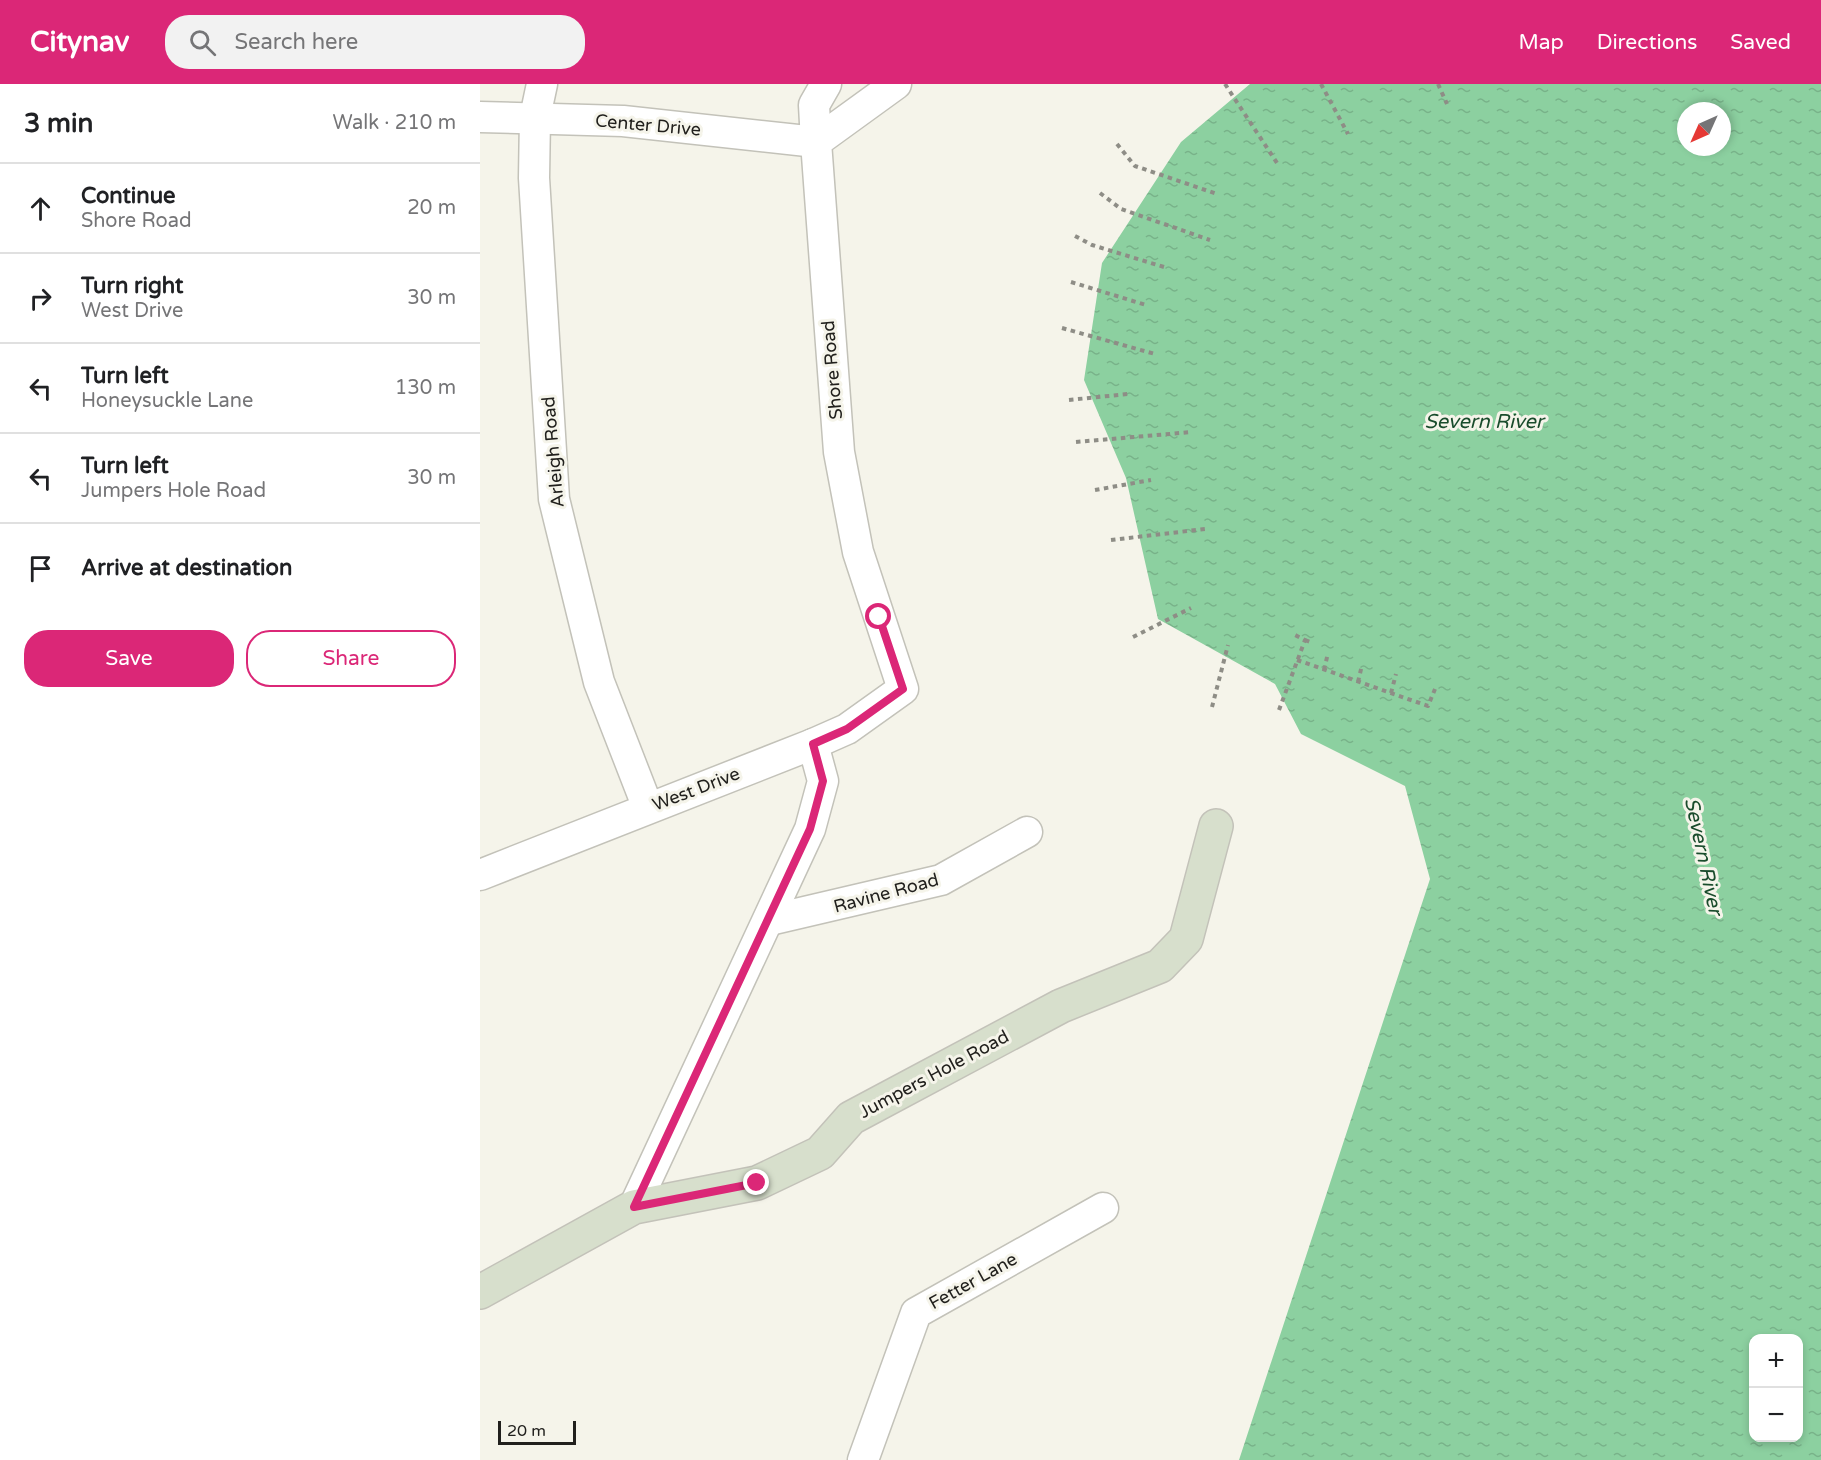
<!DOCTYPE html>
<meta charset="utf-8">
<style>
:root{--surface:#fff;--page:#f2f2f2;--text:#202124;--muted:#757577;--line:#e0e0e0;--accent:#db2777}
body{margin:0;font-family:"Varela Round",sans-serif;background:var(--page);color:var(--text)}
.controls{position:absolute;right:18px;bottom:18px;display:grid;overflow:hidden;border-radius:12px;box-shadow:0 3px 9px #0003}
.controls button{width:54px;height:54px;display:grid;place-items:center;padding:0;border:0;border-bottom:2px solid var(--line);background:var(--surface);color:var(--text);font:30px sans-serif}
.compass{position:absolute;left:1197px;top:18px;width:54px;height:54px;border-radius:50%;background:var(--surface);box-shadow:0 3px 9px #0003;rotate:225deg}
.scale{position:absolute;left:18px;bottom:15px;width:78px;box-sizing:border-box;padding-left:6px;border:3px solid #21201d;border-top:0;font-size:16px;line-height:21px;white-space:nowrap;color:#21201d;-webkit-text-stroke:4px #f5f4ea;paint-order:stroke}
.stop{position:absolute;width:18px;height:18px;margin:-14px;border:4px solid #db2777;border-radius:50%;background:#fff}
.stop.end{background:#db2777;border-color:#fff;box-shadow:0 2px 6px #0008}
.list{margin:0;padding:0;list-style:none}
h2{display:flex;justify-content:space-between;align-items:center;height:78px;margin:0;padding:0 24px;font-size:26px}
h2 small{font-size:20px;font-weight:400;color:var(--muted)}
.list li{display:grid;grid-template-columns:39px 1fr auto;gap:18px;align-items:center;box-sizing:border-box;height:90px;padding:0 24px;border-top:2px solid var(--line)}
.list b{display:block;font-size:22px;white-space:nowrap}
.list p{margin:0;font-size:20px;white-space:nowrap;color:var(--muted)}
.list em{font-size:20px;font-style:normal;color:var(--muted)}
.actions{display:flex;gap:12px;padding:18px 24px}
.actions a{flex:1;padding:14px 0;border:2px solid var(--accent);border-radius:24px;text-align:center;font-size:21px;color:var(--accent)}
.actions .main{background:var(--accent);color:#fff}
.icon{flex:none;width:33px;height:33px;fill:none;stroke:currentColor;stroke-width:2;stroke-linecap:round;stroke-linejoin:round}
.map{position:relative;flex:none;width:1341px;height:1376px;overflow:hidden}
header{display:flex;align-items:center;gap:36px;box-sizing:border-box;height:84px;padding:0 30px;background:var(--accent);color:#fff}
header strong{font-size:28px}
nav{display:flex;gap:33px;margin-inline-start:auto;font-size:21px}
.search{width:420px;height:54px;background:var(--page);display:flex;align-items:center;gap:15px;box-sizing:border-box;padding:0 21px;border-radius:24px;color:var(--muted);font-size:22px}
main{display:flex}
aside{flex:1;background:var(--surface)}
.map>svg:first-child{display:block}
.water{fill:url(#water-ripples);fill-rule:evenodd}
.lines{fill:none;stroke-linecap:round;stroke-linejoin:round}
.street-casing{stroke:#c3c2b9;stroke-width:33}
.secondary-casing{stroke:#c3c2b9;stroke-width:36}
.path{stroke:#8e8d86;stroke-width:4;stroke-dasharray:4.5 4.5;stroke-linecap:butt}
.street{stroke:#fff;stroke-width:30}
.secondary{stroke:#d7dfcc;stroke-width:33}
.route{stroke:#db2777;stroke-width:8}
.labels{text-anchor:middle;stroke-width:6;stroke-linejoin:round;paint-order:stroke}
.street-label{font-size:18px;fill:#21201d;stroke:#f5f4ea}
.water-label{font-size:20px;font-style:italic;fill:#194c2c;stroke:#f5f4ea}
</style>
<header>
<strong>Citynav</strong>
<div class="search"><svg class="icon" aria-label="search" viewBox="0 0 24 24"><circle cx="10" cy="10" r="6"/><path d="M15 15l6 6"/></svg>Search here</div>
<nav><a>Map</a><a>Directions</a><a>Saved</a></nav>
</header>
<main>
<aside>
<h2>3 min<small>Walk · 210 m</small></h2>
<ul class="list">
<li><svg class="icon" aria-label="ahead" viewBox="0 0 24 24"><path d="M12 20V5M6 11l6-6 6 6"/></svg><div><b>Continue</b><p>Shore Road</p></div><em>20 m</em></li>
<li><svg class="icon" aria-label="right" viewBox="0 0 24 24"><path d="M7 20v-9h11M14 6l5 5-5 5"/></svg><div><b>Turn right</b><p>West Drive</p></div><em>30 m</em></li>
<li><svg class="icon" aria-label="left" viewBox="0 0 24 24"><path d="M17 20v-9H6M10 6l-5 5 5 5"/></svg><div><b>Turn left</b><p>Honeysuckle Lane</p></div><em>130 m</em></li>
<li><svg class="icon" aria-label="left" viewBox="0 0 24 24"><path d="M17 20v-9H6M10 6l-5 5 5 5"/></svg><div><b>Turn left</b><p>Jumpers Hole Road</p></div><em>30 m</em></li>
<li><svg class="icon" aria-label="arrive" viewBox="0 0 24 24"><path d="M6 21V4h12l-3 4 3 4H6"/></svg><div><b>Arrive at destination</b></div></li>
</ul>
<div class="actions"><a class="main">Save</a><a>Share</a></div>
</aside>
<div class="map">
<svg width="1341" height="1376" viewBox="0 0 1341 1376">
<defs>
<pattern id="water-ripples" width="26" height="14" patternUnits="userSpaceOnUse" patternTransform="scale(1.5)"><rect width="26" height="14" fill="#8cd0a0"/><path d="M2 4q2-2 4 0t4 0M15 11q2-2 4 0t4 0" fill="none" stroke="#78b289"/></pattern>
</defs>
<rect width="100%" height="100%" fill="#f5f4ea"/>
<path class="water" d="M770,0H1341V1376H759L950,795L925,702L821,650L795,600L678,535L646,394L604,296L622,179L701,58ZM1206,27H1242V63H1206ZM1274,1254H1318V1354H1274Z"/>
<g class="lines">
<g class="street-casing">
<g id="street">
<polyline points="62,0 55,33 54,94 74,415 119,598 168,724"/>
<polyline points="0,33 143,37 336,58 334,21 346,0"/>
<polyline points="0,791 333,660 367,645 423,605 378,468 359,368 336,58 416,0"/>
<polyline points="290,836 461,796 547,748"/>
<polyline points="154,1123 330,745 343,697 333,660"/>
<polyline points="383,1376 436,1229 623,1124"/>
</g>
</g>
<g class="secondary-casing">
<polyline id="secondary" points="0,1208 154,1123 277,1099 340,1069 371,1034 581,922 680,882 706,855 736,742"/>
</g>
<g class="path">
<polyline points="745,0 797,79"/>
<polyline points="841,0 868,50"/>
<polyline points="958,0 967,20"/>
<polyline points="637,60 655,82 737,110"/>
<polyline points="620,109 641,125 730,156"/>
<polyline points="595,152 612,161 684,183"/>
<polyline points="591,198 666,221"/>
<polyline points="582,244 675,270"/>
<polyline points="589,316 648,310"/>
<polyline points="596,358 712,348"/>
<polyline points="615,406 671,396"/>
<polyline points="631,456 725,445"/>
<polyline points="653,553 711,524"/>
<polyline points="825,556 833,559"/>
<polyline points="817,576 948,622 955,605"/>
<polyline points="844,586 848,569"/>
<polyline points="878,598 882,581"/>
<polyline points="911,609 916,590"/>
<polyline points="732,623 748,561"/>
<polyline points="799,626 825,556 815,551"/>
</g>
<use href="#street" class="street"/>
<use href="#secondary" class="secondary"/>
</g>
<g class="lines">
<polyline class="route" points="277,1099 154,1123 330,745 343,697 333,660 367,645 423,605 399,533"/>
</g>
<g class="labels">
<g class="street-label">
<text transform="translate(168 41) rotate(5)" y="6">Center Drive</text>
<text transform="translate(352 286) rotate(-95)" y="6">Shore Road</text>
<text transform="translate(73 368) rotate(-95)" y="6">Arleigh Road</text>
<text transform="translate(216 705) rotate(-21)" y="6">West Drive</text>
<text transform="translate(406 809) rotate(-15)" y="6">Ravine Road</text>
<text transform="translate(454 990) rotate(-28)" y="6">Jumpers Hole Road</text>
<text transform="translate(493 1197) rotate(-29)" y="6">Fetter Lane</text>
</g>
<g class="water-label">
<text x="1004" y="344">Severn River</text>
<text transform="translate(1224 772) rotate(78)" y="7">Severn River</text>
</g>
</g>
</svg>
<div class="controls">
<button>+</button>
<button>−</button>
</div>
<svg class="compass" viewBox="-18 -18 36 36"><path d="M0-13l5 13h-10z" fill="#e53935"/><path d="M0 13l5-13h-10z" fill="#757577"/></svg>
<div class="scale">20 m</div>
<div class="stop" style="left:399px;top:533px"></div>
<div class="stop end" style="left:277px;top:1099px"></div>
</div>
</main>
